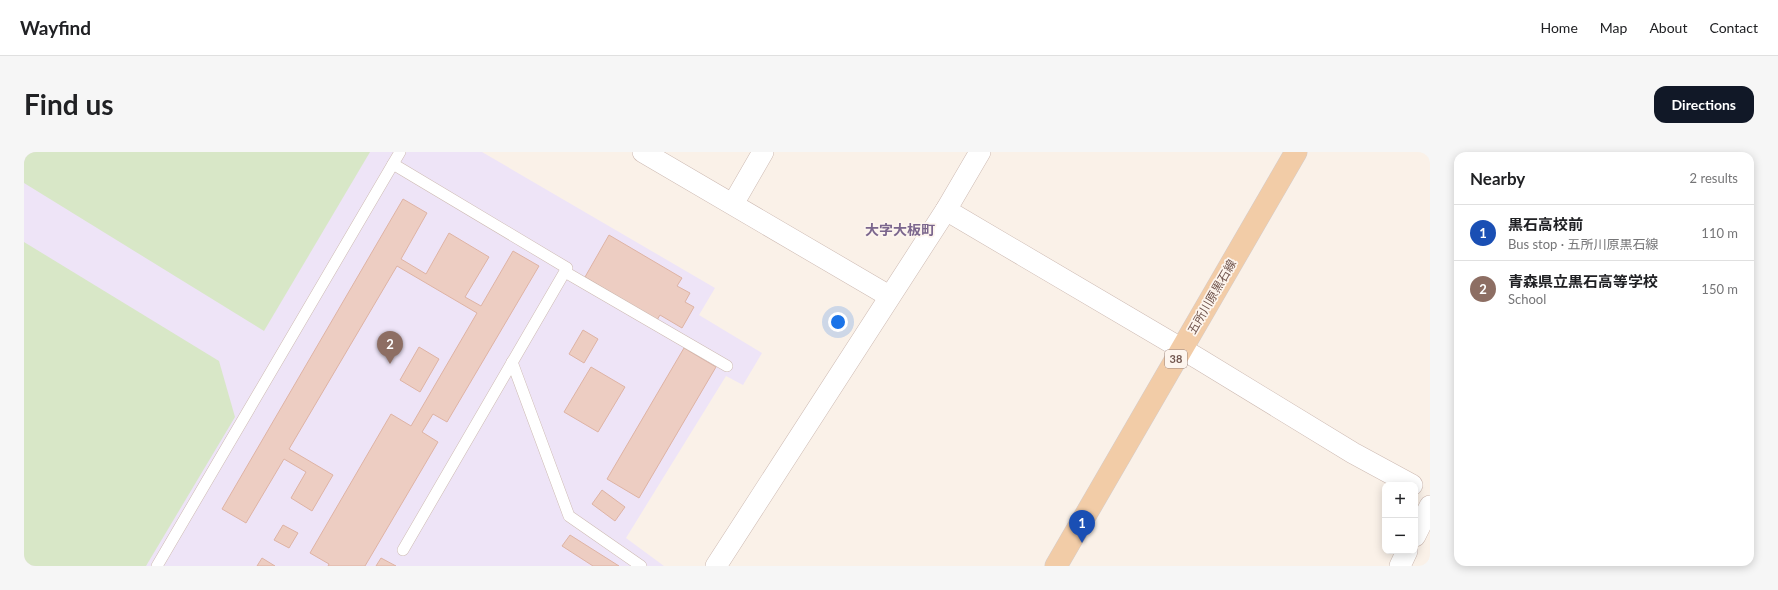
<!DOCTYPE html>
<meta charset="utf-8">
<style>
:root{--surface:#fff;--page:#f6f6f6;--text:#202124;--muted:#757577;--line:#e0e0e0;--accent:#111827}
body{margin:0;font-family:Lato,"Noto Sans JP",sans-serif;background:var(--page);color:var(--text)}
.controls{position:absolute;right:12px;bottom:12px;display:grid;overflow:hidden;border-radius:8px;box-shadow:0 2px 10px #0003}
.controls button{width:36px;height:36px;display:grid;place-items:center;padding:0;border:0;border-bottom:1px solid var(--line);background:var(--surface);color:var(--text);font:20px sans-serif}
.you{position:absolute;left:814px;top:170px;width:14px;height:14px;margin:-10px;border:3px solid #fff;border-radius:50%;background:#1a73e8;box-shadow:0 0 0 6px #1a73e833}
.badge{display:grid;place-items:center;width:26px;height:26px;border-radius:50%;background:var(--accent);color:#fff;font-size:13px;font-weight:700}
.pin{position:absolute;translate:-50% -33px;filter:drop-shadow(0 1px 2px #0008)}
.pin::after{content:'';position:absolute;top:21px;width:14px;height:12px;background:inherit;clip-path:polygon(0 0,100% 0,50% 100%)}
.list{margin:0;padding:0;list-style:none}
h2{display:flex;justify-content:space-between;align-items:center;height:52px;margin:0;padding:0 16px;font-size:17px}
h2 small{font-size:13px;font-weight:400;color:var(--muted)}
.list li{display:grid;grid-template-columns:26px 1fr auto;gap:12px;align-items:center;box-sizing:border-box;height:56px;padding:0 16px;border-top:1px solid var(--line)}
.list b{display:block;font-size:15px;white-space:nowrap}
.list p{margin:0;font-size:13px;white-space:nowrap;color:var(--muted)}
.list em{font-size:13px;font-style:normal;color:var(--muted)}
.map{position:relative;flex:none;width:1406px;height:414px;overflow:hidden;border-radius:12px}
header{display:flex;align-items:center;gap:24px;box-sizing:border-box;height:56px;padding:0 20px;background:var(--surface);border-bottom:1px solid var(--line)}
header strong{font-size:19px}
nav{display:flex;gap:22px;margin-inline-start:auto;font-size:14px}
.intro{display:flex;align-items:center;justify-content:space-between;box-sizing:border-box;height:96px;padding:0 24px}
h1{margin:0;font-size:28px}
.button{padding:10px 18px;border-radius:12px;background:var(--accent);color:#fff;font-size:14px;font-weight:700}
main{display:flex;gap:24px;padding:0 24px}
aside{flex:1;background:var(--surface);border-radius:12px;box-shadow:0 2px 10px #0003}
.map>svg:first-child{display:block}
.education{fill:#eee4f7}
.green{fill:#d8e7c7}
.building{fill:#edcdc2;stroke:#deb3a4}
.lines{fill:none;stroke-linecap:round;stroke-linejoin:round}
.lane-casing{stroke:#cdbab2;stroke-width:12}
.street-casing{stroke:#cdbab2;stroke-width:22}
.primary-casing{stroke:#d5ccca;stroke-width:23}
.lane{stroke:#fff;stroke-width:11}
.street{stroke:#fff;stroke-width:21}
.primary{stroke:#f2cca7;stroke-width:22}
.labels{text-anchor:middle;stroke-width:3.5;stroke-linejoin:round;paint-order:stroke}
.shield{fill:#fdf5ee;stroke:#9c867e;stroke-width:1}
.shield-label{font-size:11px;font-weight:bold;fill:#72564e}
.street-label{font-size:12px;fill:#72564e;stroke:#fdf5ee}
.quarter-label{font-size:14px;font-weight:bold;fill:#7b668d;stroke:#fdf5ee}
</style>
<header>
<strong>Wayfind</strong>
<nav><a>Home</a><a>Map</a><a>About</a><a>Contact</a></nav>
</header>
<div class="intro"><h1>Find us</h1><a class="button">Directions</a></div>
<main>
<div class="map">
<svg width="1406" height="414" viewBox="0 0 1406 414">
<rect width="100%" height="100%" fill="#faf1e8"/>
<polygon class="education" points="0,0 458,0 691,136 675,163 738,201 719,233 702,224 602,386 640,414 0,414"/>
<g class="green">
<polygon points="0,0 346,0 240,179 0,31"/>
<polygon points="0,90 195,209 211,265 122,414 0,414"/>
</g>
<g class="building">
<polygon points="379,47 403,61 377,107 402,122 425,81 465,105 441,145 457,154 489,99 515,114 423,270 409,262 398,280 414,290 341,414 304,414 305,412 286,401 367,262 387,274 453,161 373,114 265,297 309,323 288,359 267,346 282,320 260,307 222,371 198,357"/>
<polygon points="585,83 658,126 653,134 666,141 661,150 670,155 658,176 636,163 633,168 561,125"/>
<polygon points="559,178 574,187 560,211 545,202"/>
<polygon points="395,195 415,207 396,240 376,228"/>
<polygon points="660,196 692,215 615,346 583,327"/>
<polygon points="567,215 601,235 574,280 540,260"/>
<polygon points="578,338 601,355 591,369 568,352"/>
<polygon points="259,373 274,381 265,396 250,388"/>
<polygon points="546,383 595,414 569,414 538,394"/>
<polygon points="238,406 251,414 233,414"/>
<polygon points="357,406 372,414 352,414"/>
</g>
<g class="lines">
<g class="lane-casing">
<g id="lane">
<polyline points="369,12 543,116 379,398"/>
<polyline points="541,120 703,214"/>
<polyline points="488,210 545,364 617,414"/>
<polyline points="133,414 376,0"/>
</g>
</g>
<g class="street-casing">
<g id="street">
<polyline points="619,0 865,144"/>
<polyline points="709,52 739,0"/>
<polyline points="922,58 1175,207 1329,301 1388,333"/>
<polyline points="1391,384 1406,354"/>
<polyline points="692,414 922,58 956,0"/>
<polyline points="1376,414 1383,399"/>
</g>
</g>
<g class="primary-casing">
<polyline id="primary" points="1032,414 1272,0"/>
</g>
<use href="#lane" class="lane"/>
<use href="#street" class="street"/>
<use href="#primary" class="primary"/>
</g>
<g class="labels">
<rect class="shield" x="1141" y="198" width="22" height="18" rx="3"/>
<g class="shield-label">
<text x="1152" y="211">38</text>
</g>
<g class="street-label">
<text transform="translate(1188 145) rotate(-60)" y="4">五所川原黒石線</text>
</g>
<g class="quarter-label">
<text x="876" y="83">大字大板町</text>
</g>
</g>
</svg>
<div class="controls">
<button>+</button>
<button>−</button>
</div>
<div class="you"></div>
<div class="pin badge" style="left:1058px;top:391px;background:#1a4fb4">1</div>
<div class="pin badge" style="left:366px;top:212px;background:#8d6e63">2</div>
</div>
<aside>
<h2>Nearby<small>2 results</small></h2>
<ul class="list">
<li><span class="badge" style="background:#1a4fb4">1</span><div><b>黒石高校前</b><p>Bus stop · 五所川原黒石線</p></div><em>110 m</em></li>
<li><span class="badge" style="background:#8d6e63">2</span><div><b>青森県立黒石高等学校</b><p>School</p></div><em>150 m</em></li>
</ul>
</aside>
</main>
